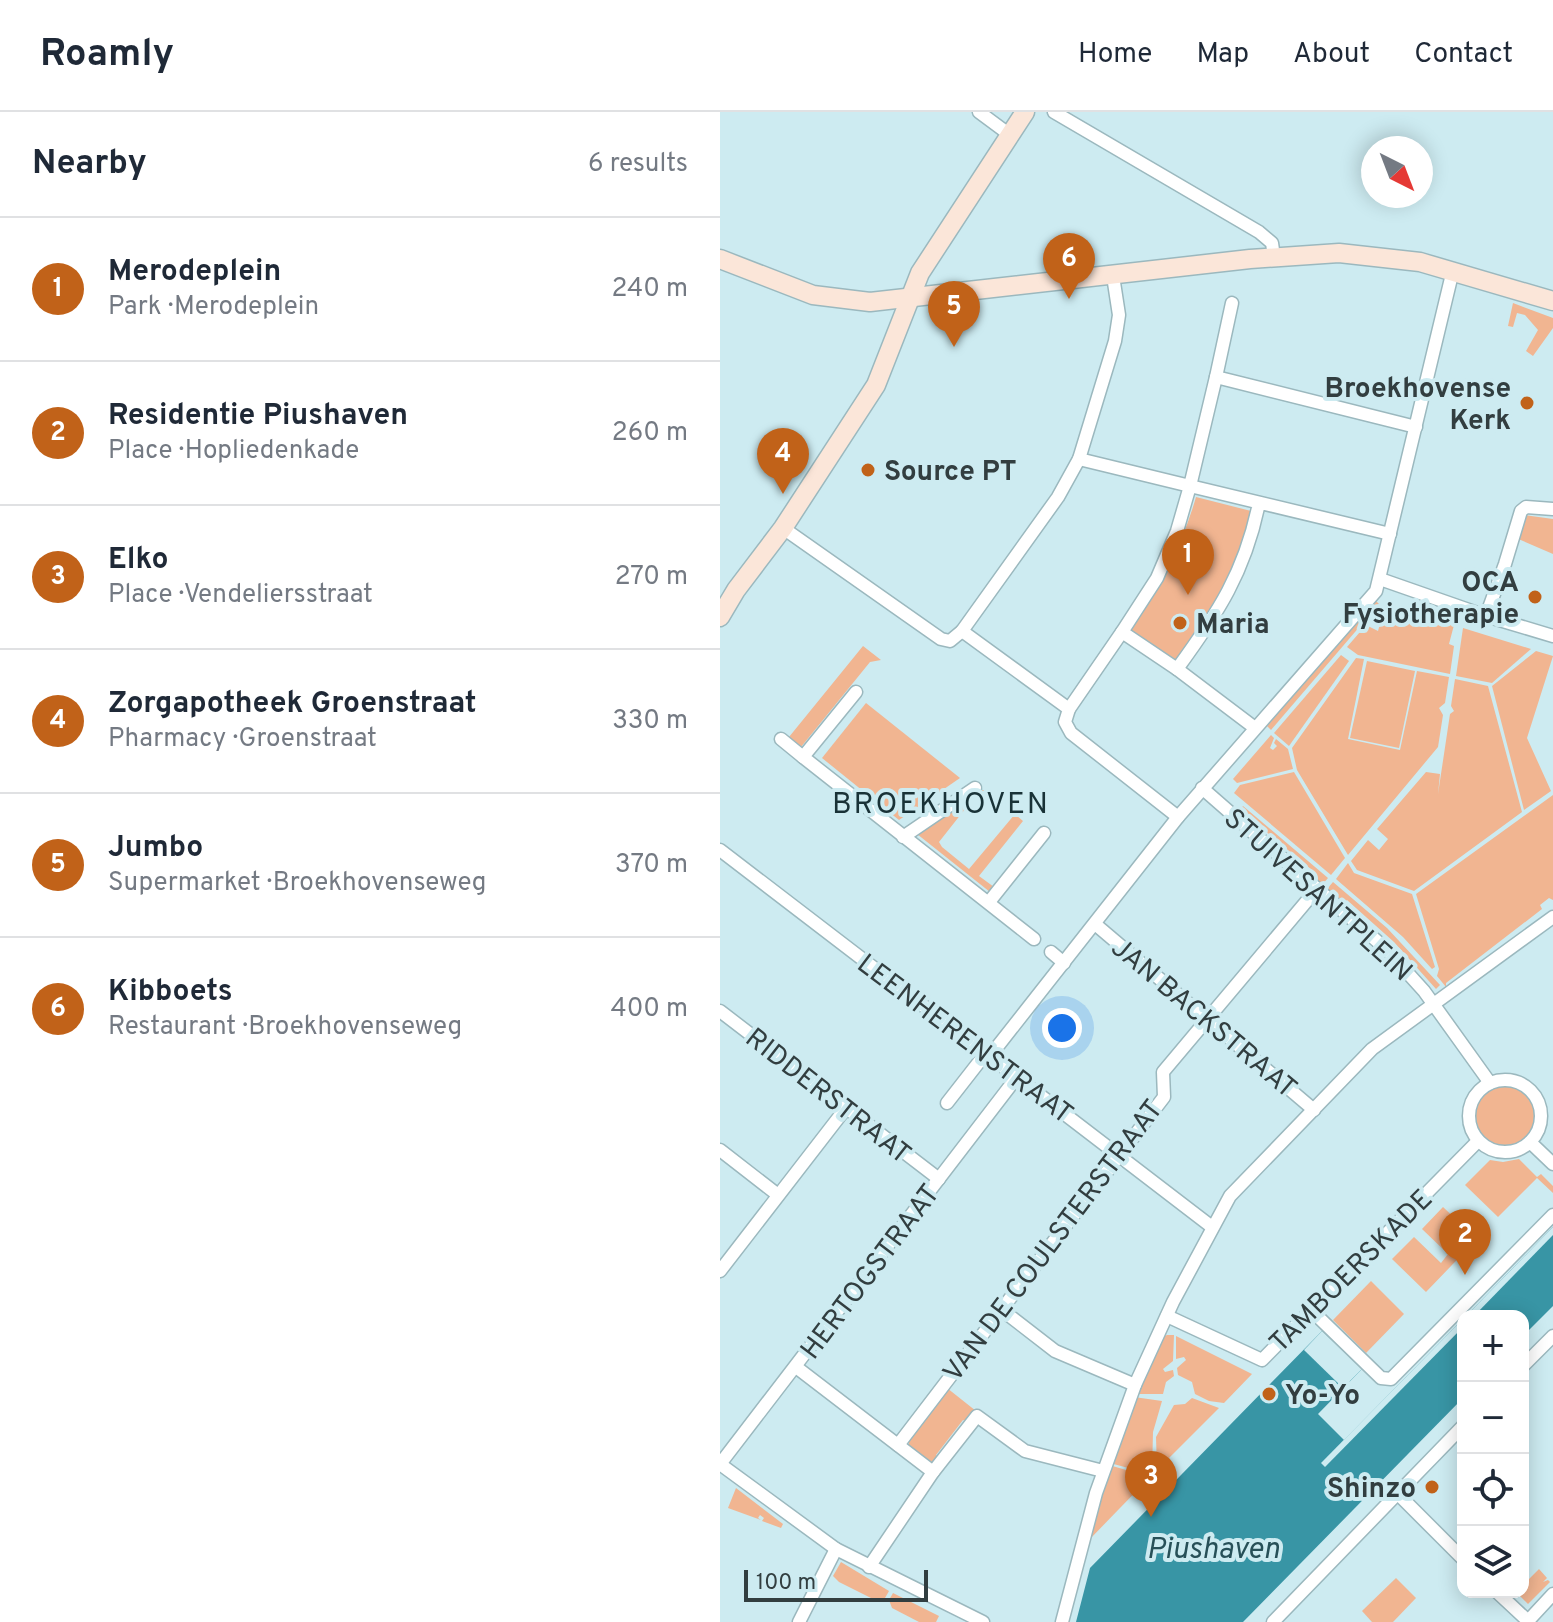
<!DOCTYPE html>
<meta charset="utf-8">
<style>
:root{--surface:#fff;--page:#f2f2f3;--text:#1f2937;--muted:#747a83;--line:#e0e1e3;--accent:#c16219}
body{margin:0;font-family:Overpass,sans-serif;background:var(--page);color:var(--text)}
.controls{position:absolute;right:24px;bottom:24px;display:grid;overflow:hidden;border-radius:16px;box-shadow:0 4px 20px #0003}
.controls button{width:72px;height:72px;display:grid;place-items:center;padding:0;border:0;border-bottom:2px solid var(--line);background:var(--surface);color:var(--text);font:40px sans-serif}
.compass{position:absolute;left:641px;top:24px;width:72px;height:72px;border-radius:50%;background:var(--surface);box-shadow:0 4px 20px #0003;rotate:138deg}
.scale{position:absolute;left:24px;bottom:20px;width:184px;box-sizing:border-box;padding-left:8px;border:4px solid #323e40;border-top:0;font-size:22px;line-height:28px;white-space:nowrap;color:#323e40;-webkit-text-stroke:6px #cdebf1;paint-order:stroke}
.you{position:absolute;left:342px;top:916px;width:28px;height:28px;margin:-20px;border:6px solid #fff;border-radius:50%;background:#1a73e8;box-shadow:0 0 0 12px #1a73e833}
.badge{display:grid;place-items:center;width:52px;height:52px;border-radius:50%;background:var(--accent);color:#fff;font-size:26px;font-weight:700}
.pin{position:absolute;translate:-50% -66px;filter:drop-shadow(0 2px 4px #0008)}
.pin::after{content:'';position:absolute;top:42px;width:28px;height:24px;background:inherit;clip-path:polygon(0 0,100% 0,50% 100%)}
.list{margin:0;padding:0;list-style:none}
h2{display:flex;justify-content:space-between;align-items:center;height:104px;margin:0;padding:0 32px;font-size:34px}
h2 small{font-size:26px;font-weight:400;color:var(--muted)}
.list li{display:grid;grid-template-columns:52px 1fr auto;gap:24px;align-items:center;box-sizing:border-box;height:144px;padding:0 32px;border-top:2px solid var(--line)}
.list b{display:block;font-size:30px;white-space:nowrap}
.list p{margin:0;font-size:26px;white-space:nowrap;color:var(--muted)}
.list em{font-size:26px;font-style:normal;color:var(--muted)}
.icon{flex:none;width:44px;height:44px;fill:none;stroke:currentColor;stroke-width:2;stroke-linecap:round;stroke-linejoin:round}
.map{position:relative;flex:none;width:833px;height:1510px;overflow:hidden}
header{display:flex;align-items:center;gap:48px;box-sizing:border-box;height:112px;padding:0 40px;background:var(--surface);border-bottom:2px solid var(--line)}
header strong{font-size:38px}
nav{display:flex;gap:44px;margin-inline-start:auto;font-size:28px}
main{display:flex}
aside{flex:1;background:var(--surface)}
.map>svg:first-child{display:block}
.green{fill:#f1b591}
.water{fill:#3895a5}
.pier{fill:#cdebf1}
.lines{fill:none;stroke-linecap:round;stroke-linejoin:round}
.street-casing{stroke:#9bb8be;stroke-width:15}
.secondary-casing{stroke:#9bb8be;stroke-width:21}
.street{stroke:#fff;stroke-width:12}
.secondary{stroke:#fbe6d9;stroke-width:18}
.poi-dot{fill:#c16219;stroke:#cdebf1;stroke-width:3}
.labels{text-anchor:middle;stroke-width:8;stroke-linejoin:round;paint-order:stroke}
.poi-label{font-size:28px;font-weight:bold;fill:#323e40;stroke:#cdebf1;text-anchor:end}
.street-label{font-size:28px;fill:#323e40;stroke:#cdebf1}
.neighbourhood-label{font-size:30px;letter-spacing:2px;fill:#193237;stroke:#cdebf1}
.water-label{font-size:30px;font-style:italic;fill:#275058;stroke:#cdebf1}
</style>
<header>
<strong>Roamly</strong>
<nav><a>Home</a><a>Map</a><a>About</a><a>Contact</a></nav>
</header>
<main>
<aside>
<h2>Nearby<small>6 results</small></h2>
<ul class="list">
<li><span class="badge">1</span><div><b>Merodeplein</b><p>Park · Merodeplein</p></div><em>240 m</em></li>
<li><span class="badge">2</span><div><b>Residentie Piushaven</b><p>Place · Hopliedenkade</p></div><em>260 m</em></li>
<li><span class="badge">3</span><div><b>Elko</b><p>Place · Vendeliersstraat</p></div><em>270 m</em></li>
<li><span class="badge">4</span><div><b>Zorgapotheek Groenstraat</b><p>Pharmacy · Groenstraat</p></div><em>330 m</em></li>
<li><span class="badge">5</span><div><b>Jumbo</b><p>Supermarket · Broekhovenseweg</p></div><em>370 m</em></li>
<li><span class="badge">6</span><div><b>Kibboets</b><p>Restaurant · Broekhovenseweg</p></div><em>400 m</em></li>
</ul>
</aside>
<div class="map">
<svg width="833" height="1510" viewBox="0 0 833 1510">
<rect width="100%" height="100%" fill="#cdebf1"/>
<g class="green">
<polygon points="793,191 833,206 833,216 813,244 806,239 818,218 805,203 797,201 793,215 788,214"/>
<path d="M476,385L535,400L497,497L456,554L408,520C437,477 462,435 476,385Z"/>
<polygon points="804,403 833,407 833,442 796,426"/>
<polygon points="655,488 659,492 551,618 547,614"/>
<polygon points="665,494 734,513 729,532 734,534 730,562 638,543 627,535 646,513 658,519"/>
<polygon points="743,516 811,537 772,571 736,564"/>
<polygon points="143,534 161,548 150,550 81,635 69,625"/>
<polygon points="816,539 833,544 807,626 831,679 804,698 772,574"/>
<polygon points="621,543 629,549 569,634 554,621"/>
<polygon points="636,546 644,547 628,627 680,638 697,559 729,565 725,591 719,596 723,603 718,635 628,743 577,658 572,636"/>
<polygon points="647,549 695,559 679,636 630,626"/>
<polygon points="735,567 768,574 802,700 694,779 637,758 631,749 648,728 659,738 668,727 657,717 706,660 720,662 718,682 730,602 734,599 731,594"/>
<polygon points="146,591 240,666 179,708 102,646"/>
<polygon points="551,623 554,626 550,636 553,638 557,634 554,631 556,627 568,637 573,657 517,671 513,667"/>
<polygon points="574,660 625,746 611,763 514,681 520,673"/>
<polygon points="263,678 247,689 249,692 219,730 222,735 249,757 295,702 303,709 259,764 274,775 270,780 197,722 264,678 266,679"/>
<polygon points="833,683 833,788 829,786 820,793 822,797 726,871 726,875 717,864 719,857 696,782"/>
<polygon points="523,694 608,766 602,773 589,762 592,758 520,698"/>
<polygon points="628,751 634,761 692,782 715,855 712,857 683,825 616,767"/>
<polygon points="613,770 667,816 720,873 716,877 674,830 627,788 624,791 607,777"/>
<path d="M784,972L805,980C814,990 819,1002 813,1015C809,1025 801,1032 791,1035C749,1045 734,978 784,972Z"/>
<polygon points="799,1047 817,1065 821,1062 833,1074 833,1081 817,1066 778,1105 745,1073 770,1048 783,1050"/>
<polygon points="723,1095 757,1127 706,1180 672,1147 694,1125 721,1151 728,1142 702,1117"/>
<polygon points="651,1169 684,1202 646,1241 613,1208"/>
<polygon points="447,1223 454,1223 453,1249 443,1257 445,1260 453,1258 454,1264 446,1270 443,1282 416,1282 443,1225"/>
<polygon points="456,1224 532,1262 504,1291 489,1289 475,1282 472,1270 458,1263 457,1256 466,1248 464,1245 456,1247"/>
<path d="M227,1276L256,1299L247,1310L243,1308L216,1343L219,1346C208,1356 199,1343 189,1336V1327Z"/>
<polygon points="414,1285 442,1289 433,1320 432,1360 430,1362 390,1351"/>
<polygon points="472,1286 499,1296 437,1358 436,1325 454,1293 465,1292"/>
<polygon points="389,1353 430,1365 368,1429"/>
<polygon points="16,1376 63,1412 61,1416 42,1409 44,1406 40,1403 38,1406 41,1408 8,1396"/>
<polygon points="121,1450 169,1479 165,1486 157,1489 119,1470 113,1464"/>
<polygon points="819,1457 827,1466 823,1470 828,1468 830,1470 808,1492 796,1480 803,1480 803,1473"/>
<polygon points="676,1466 696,1486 673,1510 652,1510 642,1499"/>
<polygon points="173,1481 219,1504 216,1510 199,1510 172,1496 169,1488"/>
</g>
<g class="water">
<polygon points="833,1115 833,1194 803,1224 803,1204 746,1204"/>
<polygon points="743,1207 743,1286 523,1510 356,1510 370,1456 602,1219 642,1257 598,1302 624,1328"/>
</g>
<g class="pier">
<polygon points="833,1115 833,1123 754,1204 746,1204"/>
<polygon points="743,1207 743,1215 605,1355 601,1351"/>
<polygon points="602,1219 642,1257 623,1276 584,1238"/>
</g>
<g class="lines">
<g class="street-casing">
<g id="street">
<polyline points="259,0 290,23"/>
<polyline points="334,0 539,120 552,131 554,145"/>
<polyline points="496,265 512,191"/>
<polyline points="359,347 470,374 496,265 696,315"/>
<path d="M539,391C525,460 498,501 457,557L402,520L437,466L457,419L470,374L670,422"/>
<polyline points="63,416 221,527 230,529 242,519 349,597 345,610 351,621 458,705"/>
<polyline points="660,467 766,504 833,524"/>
<polyline points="766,504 785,452 801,399 806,395 833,397"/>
<polyline points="242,519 338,385 359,347 395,229 399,203 393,164"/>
<polyline points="457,557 535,616"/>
<polyline points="136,580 83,645 314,827"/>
<polyline points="349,597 402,520"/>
<polyline points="61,627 83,645"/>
<polyline points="482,676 666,837 704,879 770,971"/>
<polyline points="183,725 255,676"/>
<polyline points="0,738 492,1115"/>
<polyline points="269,790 324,721"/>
<polyline points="375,812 594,998"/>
<polyline points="331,840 344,851"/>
<polyline points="0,899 219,1067"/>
<polyline points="270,944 458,705 656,479 733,158"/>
<circle cx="785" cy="1004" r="36"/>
<polyline points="227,991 266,941"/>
<polyline points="810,1030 833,1052"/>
<polyline points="0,1038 58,1083"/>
<polyline points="0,1159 126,996"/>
<polyline points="590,1197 661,1266 671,1267 833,1103"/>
<polyline points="282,1198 335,1239 415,1273"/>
<polyline points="447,1204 542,1248 758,1029"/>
<polyline points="803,1254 833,1224"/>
<polyline points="76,1255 213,1360"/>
<polyline points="178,1333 444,985 443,960 596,778"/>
<polyline points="0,1352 297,965"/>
<polyline points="0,1352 116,1437 263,1510"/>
<polyline points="678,1382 743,1447"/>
<polyline points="149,1455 213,1360 257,1304 305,1339 383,1359"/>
<polyline points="777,1480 808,1509"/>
<polyline points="79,1510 116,1437"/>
<polyline points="342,1510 376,1381 415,1273 453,1190 510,1084 652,937 833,805"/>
<polyline points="553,1510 743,1314"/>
<polyline points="807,1510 833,1482"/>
</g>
</g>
<g class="secondary-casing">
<g id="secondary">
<polyline points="0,147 93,183 150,190 530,147 619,141 700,150 833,189"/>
<polyline points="0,505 16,478 63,416 156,273 200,161 305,0"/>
</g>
</g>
<use href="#street" class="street"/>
<use href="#secondary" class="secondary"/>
</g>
<g class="poi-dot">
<circle cx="807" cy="291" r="8"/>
<circle cx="148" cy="358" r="8"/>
<circle cx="815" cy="485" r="8"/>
<circle cx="460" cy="511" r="8"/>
<circle cx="549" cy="1282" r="8"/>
<circle cx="712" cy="1375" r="8"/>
</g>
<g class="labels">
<g class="poi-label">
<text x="791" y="285">Broekhovense<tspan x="791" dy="32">Kerk</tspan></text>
<text x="164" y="368" text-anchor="start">Source PT</text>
<text x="799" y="479">OCA<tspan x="799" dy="32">Fysiotherapie</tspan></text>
<text x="476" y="521" text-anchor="start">Maria</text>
<text x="565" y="1292" text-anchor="start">Yo-Yo</text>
<text x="696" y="1385">Shinzo</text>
</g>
<g class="street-label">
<text transform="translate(599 782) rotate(42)" y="10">STUIVESANTPLEIN</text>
<text transform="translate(485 905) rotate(40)" y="10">JAN BACKSTRAAT</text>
<text transform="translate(246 926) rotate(37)" y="10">LEENHERENSTRAAT</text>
<text transform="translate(109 983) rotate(38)" y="10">RIDDERSTRAAT</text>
<text transform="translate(332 1128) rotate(-53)" y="10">VAN DE COULSTERSTRAAT</text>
<text transform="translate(630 1158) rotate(-45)" y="10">TAMBOERSKADE</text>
<text transform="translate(149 1159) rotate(-53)" y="10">HERTOGSTRAAT</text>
</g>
<g class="neighbourhood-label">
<text x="221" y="701">BROEKHOVEN</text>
</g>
<g class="water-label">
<text x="493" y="1446">Piushaven</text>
</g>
</g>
</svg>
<div class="controls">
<button>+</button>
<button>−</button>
<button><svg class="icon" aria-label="locate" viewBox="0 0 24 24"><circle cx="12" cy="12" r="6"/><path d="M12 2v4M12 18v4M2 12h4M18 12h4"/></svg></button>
<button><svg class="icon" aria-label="layers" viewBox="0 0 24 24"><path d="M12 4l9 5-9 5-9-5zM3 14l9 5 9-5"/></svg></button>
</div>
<svg class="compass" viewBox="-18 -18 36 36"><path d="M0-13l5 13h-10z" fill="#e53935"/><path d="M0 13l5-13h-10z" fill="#747a83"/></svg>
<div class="scale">100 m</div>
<div class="you"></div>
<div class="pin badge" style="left:468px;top:483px">1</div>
<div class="pin badge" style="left:745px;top:1163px">2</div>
<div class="pin badge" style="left:431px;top:1405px">3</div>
<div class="pin badge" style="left:63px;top:382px">4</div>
<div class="pin badge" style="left:234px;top:235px">5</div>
<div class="pin badge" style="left:349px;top:187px">6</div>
</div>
</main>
